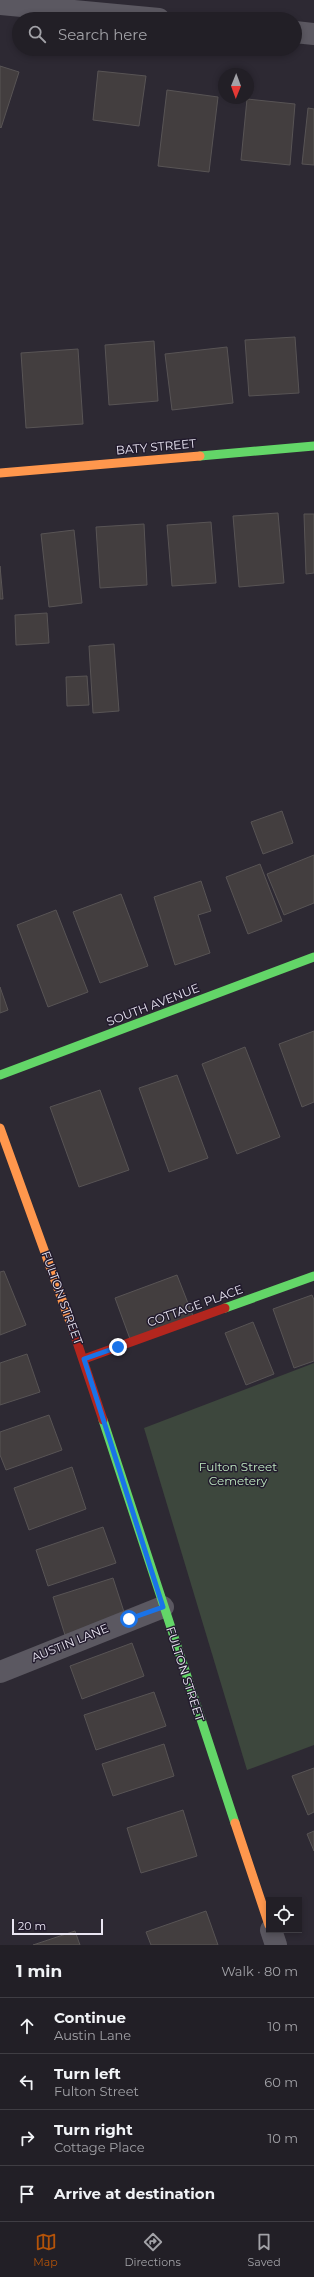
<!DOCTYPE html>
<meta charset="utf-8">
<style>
:root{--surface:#221f26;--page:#2e2c32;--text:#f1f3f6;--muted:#a2a2a7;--line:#3f3d43;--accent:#b45309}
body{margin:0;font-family:Montserrat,sans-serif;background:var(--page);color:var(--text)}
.controls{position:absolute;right:12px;bottom:12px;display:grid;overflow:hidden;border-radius:0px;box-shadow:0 2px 6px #0003}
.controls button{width:36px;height:36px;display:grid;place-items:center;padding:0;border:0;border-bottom:1px solid var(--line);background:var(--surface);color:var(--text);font:20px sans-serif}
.compass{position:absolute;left:218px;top:68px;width:36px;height:36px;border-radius:50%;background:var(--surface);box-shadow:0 2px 6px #0003;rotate:181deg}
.scale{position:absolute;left:12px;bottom:10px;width:91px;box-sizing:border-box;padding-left:4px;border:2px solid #e9e5f2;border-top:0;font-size:11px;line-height:14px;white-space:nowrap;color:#e9e5f2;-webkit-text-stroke:3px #221b2d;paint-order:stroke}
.stop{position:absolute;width:12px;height:12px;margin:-9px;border:3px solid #1a73e8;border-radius:50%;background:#fff}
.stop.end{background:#1a73e8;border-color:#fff;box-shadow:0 1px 4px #0008}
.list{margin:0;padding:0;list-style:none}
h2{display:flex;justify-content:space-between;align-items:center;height:52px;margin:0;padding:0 16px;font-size:17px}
h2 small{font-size:13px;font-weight:400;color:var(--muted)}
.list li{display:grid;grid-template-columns:26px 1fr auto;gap:12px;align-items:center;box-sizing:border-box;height:56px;padding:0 16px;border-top:1px solid var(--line)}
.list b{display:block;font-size:15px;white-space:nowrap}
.list p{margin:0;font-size:13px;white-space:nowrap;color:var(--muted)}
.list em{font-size:13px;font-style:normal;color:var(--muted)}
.icon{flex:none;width:22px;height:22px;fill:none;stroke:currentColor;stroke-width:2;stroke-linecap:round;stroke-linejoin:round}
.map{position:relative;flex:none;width:314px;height:1945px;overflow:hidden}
.search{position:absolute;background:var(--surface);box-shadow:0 2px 6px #0003;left:12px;right:12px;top:12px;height:44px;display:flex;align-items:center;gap:10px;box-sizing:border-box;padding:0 14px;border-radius:22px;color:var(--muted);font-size:15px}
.sheet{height:276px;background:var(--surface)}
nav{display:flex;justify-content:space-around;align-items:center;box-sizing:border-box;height:56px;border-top:1px solid var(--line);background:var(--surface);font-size:11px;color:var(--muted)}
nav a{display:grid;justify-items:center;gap:2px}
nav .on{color:var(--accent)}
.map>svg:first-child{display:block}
.green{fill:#3d473d}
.building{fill:#433e3f;stroke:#585455}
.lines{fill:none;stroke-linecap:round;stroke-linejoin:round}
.street{stroke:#5b5861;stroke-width:22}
.fast{stroke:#63d668;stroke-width:9}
.slow{stroke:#ff974d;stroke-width:9}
.jam{stroke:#b3261e;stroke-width:9}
.route{stroke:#1a73e8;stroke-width:5}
.labels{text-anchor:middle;stroke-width:3;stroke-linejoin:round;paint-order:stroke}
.street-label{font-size:12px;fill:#e9e5f2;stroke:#221b2d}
.park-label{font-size:12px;fill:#bfe9c0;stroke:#221b2d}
</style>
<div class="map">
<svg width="314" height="1945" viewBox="0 0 314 1945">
<rect width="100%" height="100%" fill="#2d2933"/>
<polygon class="green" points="314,1363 314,1745 247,1770 144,1428"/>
<g class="building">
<polygon points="0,66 19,72 1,128 0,127"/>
<polygon points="98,71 146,76 139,126 93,120"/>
<polygon points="167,90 218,97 209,172 158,166"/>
<polygon points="247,99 295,104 290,165 241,160"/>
<polygon points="308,108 314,109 314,165 302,164"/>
<polygon points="295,337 299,393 249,396 245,340"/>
<polygon points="154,341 158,401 109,405 105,345"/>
<polygon points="227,347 233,403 172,410 165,354"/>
<polygon points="78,349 83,424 26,428 21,353"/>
<polygon points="278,513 284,583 239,587 233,516"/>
<polygon points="304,514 314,514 314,573 306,574"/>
<polygon points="211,522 216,583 172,586 167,525"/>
<polygon points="144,524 147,585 100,588 96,527"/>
<polygon points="74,530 82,603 49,607 41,534"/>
<polygon points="0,566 3,599 0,599"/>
<polygon points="47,613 49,643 16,645 15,615"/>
<polygon points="114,644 119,711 93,713 89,646"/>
<polygon points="87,676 89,705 67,706 66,677"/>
<polygon points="282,811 293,843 263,854 251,822"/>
<polygon points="314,855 314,903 284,915 267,874"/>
<polygon points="260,864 282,921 248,934 226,877"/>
<polygon points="201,881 211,911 198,915 210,953 175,965 154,897"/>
<polygon points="121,894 148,966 100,983 73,912"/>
<polygon points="56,910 88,992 48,1007 17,925"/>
<polygon points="0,987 8,1010 0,1013"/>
<polygon points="314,1031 314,1102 302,1107 279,1044"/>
<polygon points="245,1047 280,1137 237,1154 202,1064"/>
<polygon points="177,1075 208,1158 169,1172 139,1088"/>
<polygon points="100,1090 129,1170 79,1187 50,1107"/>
<polygon points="4,1271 26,1325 0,1335 0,1272"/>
<polygon points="177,1275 193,1316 130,1339 115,1298"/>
<polygon points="312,1295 314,1300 314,1361 294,1368 273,1309"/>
<polygon points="253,1322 274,1374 246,1385 225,1333"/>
<polygon points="27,1354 40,1392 0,1405 0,1363"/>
<polygon points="49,1415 62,1450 6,1470 0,1455 0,1432"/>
<polygon points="72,1467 86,1509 29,1530 14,1488"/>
<polygon points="103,1527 116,1563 48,1586 36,1550"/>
<polygon points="113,1578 125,1615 65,1635 53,1597"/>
<polygon points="132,1643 144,1676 82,1699 70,1666"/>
<polygon points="154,1692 166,1726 96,1750 84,1715"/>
<polygon points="164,1744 174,1776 113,1796 102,1764"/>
<polygon points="314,1768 314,1812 308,1815 292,1776"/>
<polygon points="183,1810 197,1856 141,1873 127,1828"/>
<polygon points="314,1831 314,1851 307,1834"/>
<polygon points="206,1911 218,1945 151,1945 146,1932"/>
<polygon points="75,1931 80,1945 33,1945"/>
</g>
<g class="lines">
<g class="street">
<polyline points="0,4 159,19"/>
<polyline points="295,32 314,34"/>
<polyline points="0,1672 163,1607"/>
<polyline points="271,1930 276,1945"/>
</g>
<g class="fast">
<polyline points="200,456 314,446"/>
<polyline points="0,1075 314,957"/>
<polyline points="225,1308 314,1276"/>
<polyline points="103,1420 235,1823"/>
</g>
<g class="slow">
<polyline points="0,473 200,456"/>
<polyline points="0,1128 74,1333"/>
<polyline points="235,1823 269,1925"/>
</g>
<g class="jam">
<polyline points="74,1333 103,1420"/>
<polyline points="84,1359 225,1308"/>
</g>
</g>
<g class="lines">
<polyline class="route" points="118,1347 84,1359 163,1607 129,1619"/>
</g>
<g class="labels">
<g class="street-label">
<text transform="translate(156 447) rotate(-5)" y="4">BATY STREET</text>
<text transform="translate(153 1005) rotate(-21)" y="4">SOUTH AVENUE</text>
<text transform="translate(62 1298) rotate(70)" y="4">FULTON STREET</text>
<text transform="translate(195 1306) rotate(-20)" y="4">COTTAGE PLACE</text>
<text transform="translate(70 1643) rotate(-22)" y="4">AUSTIN LANE</text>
<text transform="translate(185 1674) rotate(72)" y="4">FULTON STREET</text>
</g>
<g class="park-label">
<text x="238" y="1471">Fulton Street<tspan x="238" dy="14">Cemetery</tspan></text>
</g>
</g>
</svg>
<div class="controls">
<button><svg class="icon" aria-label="locate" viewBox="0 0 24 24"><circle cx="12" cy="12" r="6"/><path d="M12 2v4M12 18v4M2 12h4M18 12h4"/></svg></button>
</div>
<svg class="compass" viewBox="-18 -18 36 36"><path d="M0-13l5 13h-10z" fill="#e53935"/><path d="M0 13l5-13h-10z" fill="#a2a2a7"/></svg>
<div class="scale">20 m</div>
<div class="stop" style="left:129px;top:1619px"></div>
<div class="stop end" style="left:118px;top:1347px"></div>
<div class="search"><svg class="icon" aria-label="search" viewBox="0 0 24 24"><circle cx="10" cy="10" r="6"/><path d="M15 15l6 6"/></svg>Search here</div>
</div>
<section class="sheet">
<h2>1 min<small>Walk · 80 m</small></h2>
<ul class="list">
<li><svg class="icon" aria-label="ahead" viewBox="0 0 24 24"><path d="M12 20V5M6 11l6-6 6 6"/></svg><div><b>Continue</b><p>Austin Lane</p></div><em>10 m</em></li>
<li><svg class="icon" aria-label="left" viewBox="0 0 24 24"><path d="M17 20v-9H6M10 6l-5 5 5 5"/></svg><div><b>Turn left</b><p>Fulton Street</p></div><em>60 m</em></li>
<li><svg class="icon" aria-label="right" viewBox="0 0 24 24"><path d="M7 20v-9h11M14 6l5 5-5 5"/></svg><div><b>Turn right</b><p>Cottage Place</p></div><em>10 m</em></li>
<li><svg class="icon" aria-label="arrive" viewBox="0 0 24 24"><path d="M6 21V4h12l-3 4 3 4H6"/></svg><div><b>Arrive at destination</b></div></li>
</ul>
</section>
<nav>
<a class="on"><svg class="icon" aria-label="map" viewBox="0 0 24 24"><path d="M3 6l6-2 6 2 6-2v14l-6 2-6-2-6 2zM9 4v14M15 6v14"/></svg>Map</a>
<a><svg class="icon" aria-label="directions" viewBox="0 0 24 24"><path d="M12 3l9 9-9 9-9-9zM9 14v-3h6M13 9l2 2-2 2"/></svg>Directions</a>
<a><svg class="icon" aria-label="saved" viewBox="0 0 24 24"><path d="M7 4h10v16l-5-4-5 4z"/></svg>Saved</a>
</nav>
